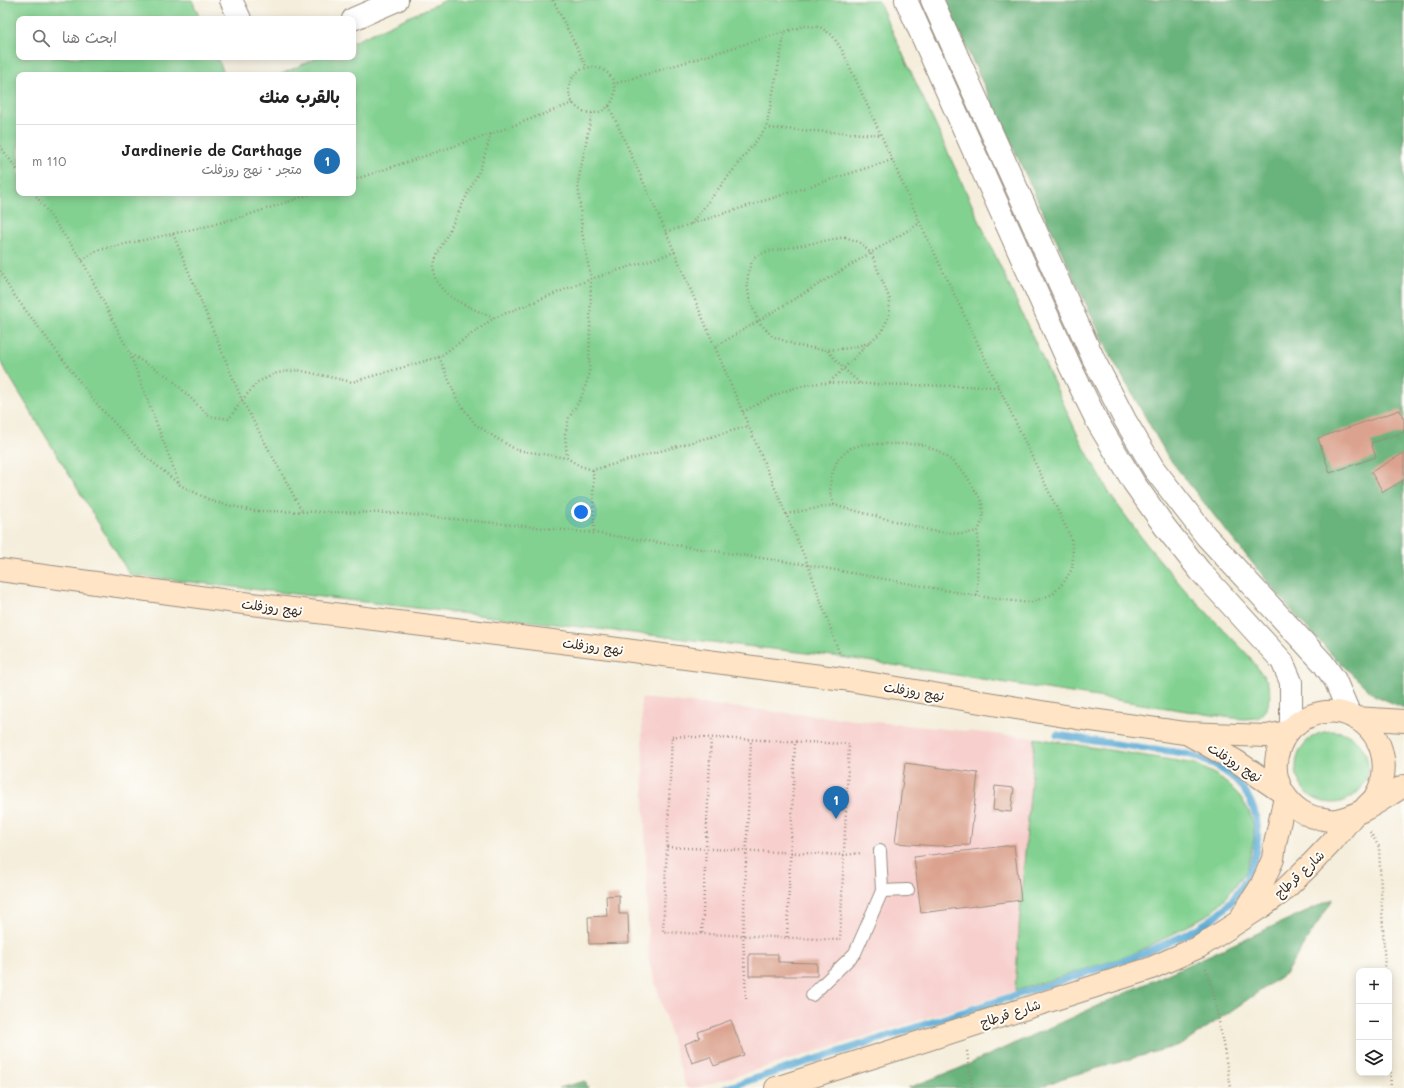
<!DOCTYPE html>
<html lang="ar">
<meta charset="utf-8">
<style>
:root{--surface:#fff;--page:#f2f2f2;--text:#222;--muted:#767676;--line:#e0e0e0;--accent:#1f6fb2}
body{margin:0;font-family:Mali,"Playpen Sans Arabic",sans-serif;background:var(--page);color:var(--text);direction:rtl}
.controls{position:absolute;right:12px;bottom:12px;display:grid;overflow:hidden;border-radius:8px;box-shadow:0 2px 10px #0003}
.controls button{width:36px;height:36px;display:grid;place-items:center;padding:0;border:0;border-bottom:1px solid var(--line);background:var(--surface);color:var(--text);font:20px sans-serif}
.you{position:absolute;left:581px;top:512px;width:14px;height:14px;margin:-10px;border:3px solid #fff;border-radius:50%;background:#1a73e8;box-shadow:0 0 0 6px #1a73e833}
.badge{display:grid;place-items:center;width:26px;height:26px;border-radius:50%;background:var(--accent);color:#fff;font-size:13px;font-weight:700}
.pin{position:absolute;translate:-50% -33px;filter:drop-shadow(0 1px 2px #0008)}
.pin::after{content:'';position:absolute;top:21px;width:14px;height:12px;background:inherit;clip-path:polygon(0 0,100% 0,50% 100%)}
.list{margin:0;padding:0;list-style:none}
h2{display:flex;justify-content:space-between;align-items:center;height:52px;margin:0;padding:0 16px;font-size:17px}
h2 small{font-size:13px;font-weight:400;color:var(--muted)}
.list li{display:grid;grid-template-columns:26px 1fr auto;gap:12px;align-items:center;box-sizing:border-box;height:72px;padding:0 16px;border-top:1px solid var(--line)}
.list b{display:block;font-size:15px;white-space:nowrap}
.list p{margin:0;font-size:13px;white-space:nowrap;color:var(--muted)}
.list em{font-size:13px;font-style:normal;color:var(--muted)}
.icon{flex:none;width:22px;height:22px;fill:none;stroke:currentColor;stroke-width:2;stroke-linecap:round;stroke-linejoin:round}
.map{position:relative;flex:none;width:1404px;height:1088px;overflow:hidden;direction:ltr}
.search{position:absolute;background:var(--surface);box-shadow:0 2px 10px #0003;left:16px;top:16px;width:340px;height:44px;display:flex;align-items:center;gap:10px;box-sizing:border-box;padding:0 14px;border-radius:8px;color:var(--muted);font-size:15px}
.panel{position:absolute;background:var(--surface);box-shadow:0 2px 10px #0003;left:16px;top:72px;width:340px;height:124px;border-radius:8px;direction:rtl}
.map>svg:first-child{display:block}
.built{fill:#f7d0ce}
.green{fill:#82d191;stroke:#5e7e58}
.forest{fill:#69b37b;stroke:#526e4c}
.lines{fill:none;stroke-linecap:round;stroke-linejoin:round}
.stream{stroke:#5cabd6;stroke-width:7}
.building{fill:#dba38f}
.lane-casing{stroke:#988c7d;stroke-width:14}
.street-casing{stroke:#988c7d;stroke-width:24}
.secondary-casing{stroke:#988c7d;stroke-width:24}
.path{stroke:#988c7d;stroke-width:2.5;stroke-dasharray:1 3;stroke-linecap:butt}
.lane{stroke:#fff;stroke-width:12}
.street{stroke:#fff;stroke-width:22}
.secondary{stroke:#ffe4c6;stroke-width:22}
.labels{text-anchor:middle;stroke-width:4;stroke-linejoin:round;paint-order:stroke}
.street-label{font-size:13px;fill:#3b2a1e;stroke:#fdfcf7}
</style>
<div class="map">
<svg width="1404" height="1088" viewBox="0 0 1404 1088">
<rect width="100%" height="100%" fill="#fdfcf7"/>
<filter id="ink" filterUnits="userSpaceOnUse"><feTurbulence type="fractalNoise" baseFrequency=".025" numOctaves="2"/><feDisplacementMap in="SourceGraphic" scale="8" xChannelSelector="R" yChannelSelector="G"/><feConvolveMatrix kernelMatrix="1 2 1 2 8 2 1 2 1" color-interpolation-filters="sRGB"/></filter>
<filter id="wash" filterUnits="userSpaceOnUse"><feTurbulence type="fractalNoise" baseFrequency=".012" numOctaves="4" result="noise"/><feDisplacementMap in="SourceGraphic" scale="16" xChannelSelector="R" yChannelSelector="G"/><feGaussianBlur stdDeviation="0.9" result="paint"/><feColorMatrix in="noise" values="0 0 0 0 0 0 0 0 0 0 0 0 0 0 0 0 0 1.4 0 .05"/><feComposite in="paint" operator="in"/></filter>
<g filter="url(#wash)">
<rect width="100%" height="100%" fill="#f5eedc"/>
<polygon class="built" points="641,698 1035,738 1021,900 1015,991 696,1088 686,1088 649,961"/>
<g class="green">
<polygon points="0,0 192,0 200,19 19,19 19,57 217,57 225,75 19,75 19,193 353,193 353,75 279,75 319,57 353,57 353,42 446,0 878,0 1080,440 1111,496 1147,545 1185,590 1249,656 1267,681 1271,696 1267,708 1258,718 1243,719 1225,717 841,657 130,575 0,361"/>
<circle cx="1332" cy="767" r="36"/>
<polygon points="1035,738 1196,764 1216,775 1229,785 1240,796 1249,811 1253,824 1254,839 1247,870 1225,899 1212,912 1179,931 1131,955 1015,991 1021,900"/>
</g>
<g class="forest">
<polygon points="944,0 1404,0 1404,708 1374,695 1335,658 1296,616 1231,537 1168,457 1109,353"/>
<polygon points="1333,899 1286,973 1183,1044 1063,1078 1039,1088 908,1088 958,1069"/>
<polygon points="585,1081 588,1088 559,1088"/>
</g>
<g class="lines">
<path class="stream" d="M726,1088L1132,958C1163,945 1201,931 1225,908C1261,871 1273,814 1231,776C1221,767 1206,761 1194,756C1183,752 1165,751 1152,749C1120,745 1088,740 1057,735"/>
</g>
<g id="blocks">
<g class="building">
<polygon points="1400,410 1404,420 1404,432 1371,443 1376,457 1330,473 1318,438"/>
<polygon points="1404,453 1404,480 1383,492 1371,472"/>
<polygon points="905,763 978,773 970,845 937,846 895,843"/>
<polygon points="995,786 1014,788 1011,812 993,810"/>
<polygon points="1014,845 1021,900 921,913 914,857"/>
<polygon points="619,895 619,914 628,914 629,943 589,944 588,917 607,916 606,896"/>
<polygon points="749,954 778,954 778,962 817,963 817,976 749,976"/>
<polygon points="731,1020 744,1055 714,1066 710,1057 692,1063 685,1044 700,1038 698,1032"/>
</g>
</g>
</g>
<g filter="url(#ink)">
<use href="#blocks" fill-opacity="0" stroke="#988c7d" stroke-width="1"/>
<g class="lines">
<g class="lane-casing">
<g id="lane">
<polyline points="882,891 908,890"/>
<polyline points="812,995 855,953 882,891 880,851"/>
</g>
</g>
<g class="street-casing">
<g id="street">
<polyline points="231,0 240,19"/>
<polyline points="906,0 1071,368 1098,423 1134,483 1165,527 1200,571 1282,661 1291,682 1291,728"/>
<polyline points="932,0 1094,360 1125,420 1154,469 1206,536 1323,663 1335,680 1350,715"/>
<polyline points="353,19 397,0"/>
</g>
</g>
<g class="secondary-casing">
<g id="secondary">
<polyline points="0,570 236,602 610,648 843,679 1077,718 1185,733 1266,736 1287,732"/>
<polyline points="1355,718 1404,721"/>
<polyline points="1188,734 1236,761 1283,793"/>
<path d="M1365,808C1368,804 1374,800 1376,795C1392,767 1382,731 1353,717C1326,703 1291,718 1280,746C1266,779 1290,816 1324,819C1328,820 1332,821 1336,820C1360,816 1383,798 1404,786"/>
<polyline points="1242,916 1261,886 1273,859 1275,844 1285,797"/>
<polyline points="776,1088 1149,969 1199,947 1263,906 1282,892 1311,864 1332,842 1353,816"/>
</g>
</g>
<g class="path">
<polyline points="553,0 587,68"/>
<circle cx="592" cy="90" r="23"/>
<polyline points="609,106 666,232 786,514 808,565 840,655"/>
<polyline points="766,128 881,135"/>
<path d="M491,134L481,167L436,257C435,262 433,268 434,273C438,297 474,309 494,318"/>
<polyline points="0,146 19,172"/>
<polyline points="353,180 491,134 573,103"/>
<polyline points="34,193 82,260 130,354 180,485"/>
<polyline points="691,224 766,128 785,32"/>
<polyline points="666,232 892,160"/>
<polyline points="173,234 242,400 302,511"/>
<polygon points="845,237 859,242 871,253 890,300 889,316 882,331 869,343 850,348 828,350 798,346 772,336 758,321 750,301 747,284 749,269 754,257 766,252"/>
<polyline points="82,260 98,250 208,226 248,215 314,193"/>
<polyline points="0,271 11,291 96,403 144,455 180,485 214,502 254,511 394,513 594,533 808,565 977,596 1029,603 1053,594 1064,582 1072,569 1073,553 1071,538 920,223 881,135 842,50 832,35 820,27 804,26 614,84"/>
<polyline points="715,347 920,223"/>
<polyline points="828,351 843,368 861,384"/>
<polyline points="130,354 169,377 209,416 229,419 242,400 258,382 277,373 298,370 352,382 439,357 494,318 591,279 675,252"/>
<polyline points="439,357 457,399 475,424 496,438 517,450 567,458 580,466 593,470 749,426"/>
<polyline points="830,382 869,343"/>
<path d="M743,412C763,401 784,389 807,385C815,383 822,383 830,383L999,387"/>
<polyline points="567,458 565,434 569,418 582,396 589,375 591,279 582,232 578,182 592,113"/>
<polyline points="593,470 594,533"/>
<polyline points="834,505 830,492 831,477 838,459 851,448 864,444 920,444 938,451 952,461 966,475 982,502 983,519 978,531 977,596"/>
<polyline points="786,514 834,505 932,531 963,534 978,531"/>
<polygon points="672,736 849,744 840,940 663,932"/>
<polyline points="1370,832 1379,847 1385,971"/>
<polyline points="667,847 844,855 862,853"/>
<polyline points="702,933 711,738"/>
<polyline points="787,937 795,742"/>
<polyline points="1206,968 1214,994 1231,1088"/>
<polyline points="746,999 743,935 751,740"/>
<polyline points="1389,1040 1391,1088"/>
<polyline points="967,1051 972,1088"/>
</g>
<use href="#lane" class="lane"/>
<use href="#street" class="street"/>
<use href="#secondary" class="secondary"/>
</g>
</g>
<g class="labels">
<g class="street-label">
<text transform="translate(272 607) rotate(7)" y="5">نهج روزفلت</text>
<text transform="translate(593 646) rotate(7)" y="5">نهج روزفلت</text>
<text transform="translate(914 691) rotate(9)" y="5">نهج روزفلت</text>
<text transform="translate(1235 762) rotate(32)" y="5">نهج روزفلت</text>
<text transform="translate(1299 874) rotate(-43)" y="5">شارع قرطاج</text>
<text transform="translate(1010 1013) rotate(-18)" y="5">شارع قرطاج</text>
</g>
</g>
</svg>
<div class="controls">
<button>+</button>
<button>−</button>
<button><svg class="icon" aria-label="layers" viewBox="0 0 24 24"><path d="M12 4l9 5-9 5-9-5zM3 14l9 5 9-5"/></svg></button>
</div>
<div class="you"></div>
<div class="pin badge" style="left:836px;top:819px">1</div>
<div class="search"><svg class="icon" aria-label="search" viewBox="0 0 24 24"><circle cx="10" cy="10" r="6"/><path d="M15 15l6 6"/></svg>ابحث هنا</div>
<section class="panel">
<h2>بالقرب منك<small></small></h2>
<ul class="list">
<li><span class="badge">1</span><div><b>Jardinerie de Carthage</b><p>متجر · نهج روزفلت</p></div><em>110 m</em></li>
</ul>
</section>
</div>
